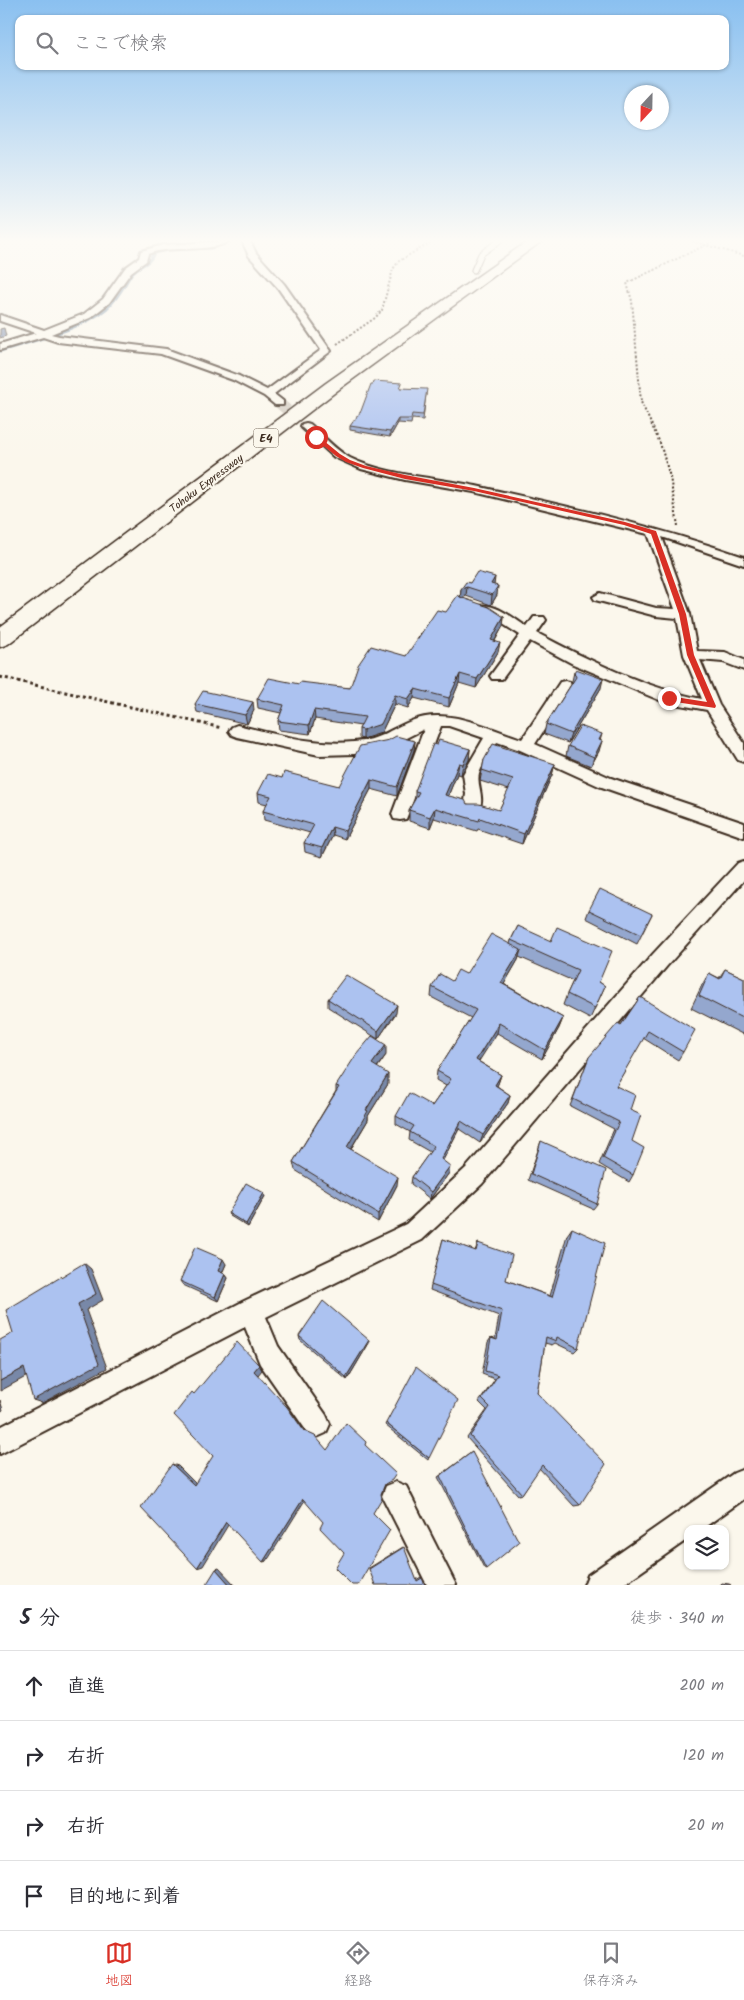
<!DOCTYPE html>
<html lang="ja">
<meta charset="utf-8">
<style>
:root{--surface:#fff;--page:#f2f2f3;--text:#2b2b33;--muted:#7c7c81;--line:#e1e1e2;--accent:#d93025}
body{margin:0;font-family:Kalam,"Klee One",sans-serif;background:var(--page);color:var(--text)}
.controls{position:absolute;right:15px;bottom:15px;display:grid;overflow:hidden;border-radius:10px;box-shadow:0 1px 4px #0004}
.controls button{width:45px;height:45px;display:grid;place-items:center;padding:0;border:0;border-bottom:1px solid var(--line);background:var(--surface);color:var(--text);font:25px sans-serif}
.compass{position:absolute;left:624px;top:85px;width:45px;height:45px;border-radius:50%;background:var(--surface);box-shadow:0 1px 4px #0004;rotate:202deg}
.stop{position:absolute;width:15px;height:15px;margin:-11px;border:4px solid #d93025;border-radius:50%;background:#fff}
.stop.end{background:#d93025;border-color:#fff;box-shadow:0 1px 5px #0008}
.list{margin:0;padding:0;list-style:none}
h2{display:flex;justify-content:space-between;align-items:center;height:65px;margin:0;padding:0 20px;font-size:21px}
h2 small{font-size:16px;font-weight:400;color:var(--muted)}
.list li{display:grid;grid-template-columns:32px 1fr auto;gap:15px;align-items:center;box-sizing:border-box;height:70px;padding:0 20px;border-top:1px solid var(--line)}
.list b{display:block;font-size:19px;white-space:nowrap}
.list em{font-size:16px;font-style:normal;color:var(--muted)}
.icon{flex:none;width:28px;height:28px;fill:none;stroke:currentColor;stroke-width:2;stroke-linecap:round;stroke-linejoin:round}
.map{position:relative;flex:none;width:744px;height:1585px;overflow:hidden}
.search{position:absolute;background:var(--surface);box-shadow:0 1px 4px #0004;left:15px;right:15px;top:15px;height:55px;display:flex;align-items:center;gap:12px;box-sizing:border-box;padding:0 18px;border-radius:10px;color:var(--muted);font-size:19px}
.sheet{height:345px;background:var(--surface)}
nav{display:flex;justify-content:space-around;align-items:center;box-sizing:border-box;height:70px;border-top:1px solid var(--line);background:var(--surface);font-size:14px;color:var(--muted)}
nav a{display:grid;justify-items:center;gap:2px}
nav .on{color:var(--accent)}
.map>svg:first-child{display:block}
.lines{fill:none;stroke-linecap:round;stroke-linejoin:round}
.stream{stroke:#768ea3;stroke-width:3}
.street-tunnel{stroke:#d5cec3;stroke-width:11;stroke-dasharray:11 5.5;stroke-linecap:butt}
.lane-casing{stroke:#3b2a1e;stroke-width:7}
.street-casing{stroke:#3b2a1e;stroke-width:4}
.highway-casing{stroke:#3b2a1e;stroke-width:3}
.path-far1{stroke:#3b2a1e;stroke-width:2;stroke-dasharray:2 2;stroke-linecap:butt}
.path{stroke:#3b2a1e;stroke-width:3;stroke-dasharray:3 3;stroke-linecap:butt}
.lane{stroke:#fbf7ec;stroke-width:5}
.street{fill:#fbf7ec;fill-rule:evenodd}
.highway{fill:#fbf7ec;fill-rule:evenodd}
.wall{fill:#94a7ce;stroke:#3b2a1e}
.shaded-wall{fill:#7888a8;stroke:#3b2a1e}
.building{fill:#acc2f0;stroke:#3b2a1e}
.route{fill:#d93025}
.labels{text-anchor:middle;stroke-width:4.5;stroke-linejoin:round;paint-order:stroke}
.far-street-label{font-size:11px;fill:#3b2a1e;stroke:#fbf7ec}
.shield{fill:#fbf7ec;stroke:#75685c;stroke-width:1}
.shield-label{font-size:12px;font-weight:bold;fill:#3b2a1e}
</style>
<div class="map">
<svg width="744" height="1585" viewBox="0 0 744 1585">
<rect width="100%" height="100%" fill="#fbf7ec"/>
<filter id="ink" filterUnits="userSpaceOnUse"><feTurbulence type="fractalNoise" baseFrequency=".02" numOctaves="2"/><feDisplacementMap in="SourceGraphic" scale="10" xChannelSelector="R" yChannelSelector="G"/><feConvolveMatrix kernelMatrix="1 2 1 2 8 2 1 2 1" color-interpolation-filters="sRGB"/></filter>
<g filter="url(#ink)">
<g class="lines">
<path class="stream" d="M0,351C32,341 82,329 107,308C118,298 124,285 132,273C140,264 148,266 154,253L171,249L211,248L232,241"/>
<polyline class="street-tunnel" points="279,403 306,426"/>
<g class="lane-casing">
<polyline id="lane" points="474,270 481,254 499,241"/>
</g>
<g class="street-casing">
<g id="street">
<path d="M229,241C209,254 172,244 148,254L146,261L131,272L109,303L90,318L51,334L59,336L166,349L239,376L267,390L321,350L278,288L249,256L242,241H250L256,253L284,284L331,351L274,394L283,401V405H275L264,396L233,380L161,354L58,342L43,337L0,350V344L36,333L0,321V315L44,330L84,314L103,299L125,268L139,258L141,251L163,245Z"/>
<path d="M306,423L310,424C323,435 335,450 350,458C384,475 439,478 476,486C567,506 656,526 744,557V565L662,537L690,614L697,651L725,652L744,660V670L723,662L700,660L719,705L744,743V762L738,760L707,710L664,702L573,664L530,641L502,679H492L490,676L520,635L489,615L479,612L477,609L479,606C495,602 514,619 527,627L534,617H544L546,620L537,633C588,660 645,688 702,699L684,655L677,618L656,616L595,600L593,597L600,593L656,608L675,609L648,534L474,492L405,480L361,469L334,457L302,428L301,426L302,424Z"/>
<path d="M565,681L570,682L572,686L535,744L611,778L744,823V837L599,786L520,750L497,742C492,752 482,764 479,774C476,786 486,797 478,813L472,814L466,813L464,808L466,794L463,774L484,738L449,726H441L408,814L406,819L400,820L394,819L392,814L424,729L388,747L355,754L319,755L237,737L232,735L229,731L232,727L237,725C276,734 314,746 354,742C381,740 388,730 411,721C447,706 487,728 522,739L560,682Z"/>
<polygon points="744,861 744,880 667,966 482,1184 422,1240 266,1317 278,1346 326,1415 330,1424 326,1433 317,1437 308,1433 260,1364 245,1327 0,1454 0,1427 242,1302 406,1224 466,1168 653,954 738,863"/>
<polygon points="744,1469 744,1499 702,1529 688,1529 688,1539 622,1585 584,1585 588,1575 734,1473"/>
<polygon points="396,1482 406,1486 456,1585 427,1585 382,1496 386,1486"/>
</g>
</g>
<g class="highway-casing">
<polygon id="highway" points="528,241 542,241 338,390 8,644 0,647 0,627 326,383"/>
</g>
<g class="path-far1">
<polyline points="692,241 744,256"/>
<polyline points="337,344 375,318 382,310 393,269 399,261 433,241"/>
<polyline points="678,526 670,477 660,443 641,402 632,301 627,283 714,241"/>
</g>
<polyline class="path" points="0,677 222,728"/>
<use href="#lane" class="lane"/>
<use href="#street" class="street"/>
<use href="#highway" class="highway"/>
</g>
<g class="wall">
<polygon points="402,388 426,394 423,420 412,419 411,424 398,423 390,437 350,430 350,426"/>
<polygon points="470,583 494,585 497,595 491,605 466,596 462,598 504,617 503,626 495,641 498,652 476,688 459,683 449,707 414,698 408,708 395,704 381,733 363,739 359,738 359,729 361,726 315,719 310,734 279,730 278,721 281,713 258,708 257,699 299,684 350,688 406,656 460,598 461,589"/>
<polygon points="574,672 601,688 568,743 544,734 546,724 572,683 572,681"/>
<polygon points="195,704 254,710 247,724 197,712"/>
<polygon points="602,734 600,741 599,751 591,766 566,756 568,746"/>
<polygon points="415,741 414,750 397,796 371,789 345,839 333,835 322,857 305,852 304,843 310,833 264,820 263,811 267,804 259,802 258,793 282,778 339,786"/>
<polygon points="437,745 470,749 469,760 461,775 457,774 448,796 467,804 499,810 509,790 480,781 484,760 555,764 552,775 522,844 478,829 477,831 434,818 430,828 409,821 409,810 415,799 415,791"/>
<polygon points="589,910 652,914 637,944 586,918"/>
<polygon points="518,926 599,982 605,986 590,1019 563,1005 567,994 573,981 519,957 518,960 504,984 563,1018 559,1028 542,1059 497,1033 478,1061 501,1075 497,1086 510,1095 508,1103 480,1143 459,1129 443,1160 449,1173 430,1199 411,1184 412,1177 430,1152 409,1140 410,1132 396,1124 396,1116 432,1106 446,1086 436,1080 437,1071 471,1018 431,997 432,987 452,981 466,974 510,944 511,940"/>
<polygon points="725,969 744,978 744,1035 691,1008 702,985 709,973 719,978"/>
<polygon points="640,997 683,1052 678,1060 643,1038 616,1086 630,1110 633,1175 629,1182 599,1164 614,1129 570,1106 589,1057 621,1025"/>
<polygon points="328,999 396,1013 378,1039 328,1007"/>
<polygon points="386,1055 377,1068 388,1084 368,1116 368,1120 351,1149 397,1185 378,1222 295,1170 293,1162 336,1091 336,1086"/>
<polygon points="541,1141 597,1204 593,1209 528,1180"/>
<polygon points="264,1193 265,1196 248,1227 230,1216 228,1213"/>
<polygon points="572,1228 578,1348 574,1352 555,1343 552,1345 545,1343 537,1393 580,1505 574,1506 539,1468 522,1494 518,1495 467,1438 487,1410 479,1402 495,1379 482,1374 488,1342 491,1338 495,1339 499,1316 430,1290 443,1239 475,1251 478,1243 506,1280 550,1296 567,1235"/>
<polygon points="226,1264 222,1273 225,1274 228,1278 218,1301 183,1285 180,1281"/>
<polygon points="299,1336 369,1343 347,1380 300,1340"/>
<polygon points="386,1423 429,1458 428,1460 385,1425"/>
<polygon points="472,1452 486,1569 484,1568 438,1477"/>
<polygon points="403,1547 416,1580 421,1577 425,1585 369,1569 369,1568"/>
<polygon points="722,1583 729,1584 731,1585 720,1585"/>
</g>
<g class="shaded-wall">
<polygon points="4,328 6,336 0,338 0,329"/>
<polygon points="398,419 398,423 390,437 390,432"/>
<polygon points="495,577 494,586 491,584"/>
<polygon points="498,586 497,595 491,605 492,595"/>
<polygon points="467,587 466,596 460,599 461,589"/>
<polygon points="504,617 503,626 490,649 491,640"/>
<polygon points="500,643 498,652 476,688 477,679"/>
<polygon points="460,674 459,683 449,707 449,698"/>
<polygon points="603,679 601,688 568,743 571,734"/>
<polygon points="415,689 414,698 408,708 408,699"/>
<polygon points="395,695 395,704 381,733 363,739 363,730"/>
<polygon points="253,702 254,710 247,724 245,715"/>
<polygon points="314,710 315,719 310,734 309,725"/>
<polygon points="415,741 414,750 397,796 397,787"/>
<polygon points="602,741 599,751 591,766 594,757"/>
<polygon points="470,749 469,760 461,775 463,764"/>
<polygon points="459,763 457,774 444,806 445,795"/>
<polygon points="555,764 552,775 522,844 524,834"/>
<polygon points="371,780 371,789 345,839 345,831"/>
<polygon points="435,808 434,818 430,828 430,817"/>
<polygon points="332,827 333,835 322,857 322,848"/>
<polygon points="521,950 518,960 499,993 501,983"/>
<polygon points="397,1005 396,1013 378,1039 378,1031"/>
<polygon points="563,1018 559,1028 542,1059 545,1050"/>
<polygon points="499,1023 497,1033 474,1069 476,1060"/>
<polygon points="386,1045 386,1055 372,1074 372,1064"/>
<polygon points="388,1074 388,1084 368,1116 368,1120 347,1155 347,1147 366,1110"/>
<polygon points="501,1075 498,1084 492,1094 495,1085"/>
<polygon points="510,1095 508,1103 480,1143 483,1135"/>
<polygon points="461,1121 459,1129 440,1166 441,1159"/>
<polygon points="450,1166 449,1173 430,1199 431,1192"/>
<polygon points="398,1177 397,1185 378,1222 378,1214"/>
<polygon points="264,1193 265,1196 248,1227 246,1224"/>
<polygon points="223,1259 226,1264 221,1276 218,1271"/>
<polygon points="84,1263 91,1269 103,1300 86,1310 107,1368 42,1403 33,1400 78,1304"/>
<polygon points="225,1274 228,1278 218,1301 215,1297"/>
<polygon points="369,1340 369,1343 347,1380 346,1377"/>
<polygon points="259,1365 262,1370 258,1375 254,1371"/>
<polygon points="24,1368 33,1373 0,1391 0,1381"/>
<polygon points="0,1400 3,1410 0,1412"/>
<polygon points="172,1464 178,1466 199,1487 194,1485"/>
<polygon points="303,1499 305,1500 267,1561 263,1562"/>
<polygon points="226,1522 230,1522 203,1566 197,1568"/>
<polygon points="219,1568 235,1585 230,1585 216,1569"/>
</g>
<g class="building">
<polygon points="374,381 402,383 400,388 427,389 423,415 412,414 411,419 398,419 390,432 350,426 361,411 371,384 373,384"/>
<polygon points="477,572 495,577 491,584 498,586 492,595 467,587 461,589 466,582 470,583"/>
<polygon points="458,595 460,597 489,607 504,617 491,640 500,643 477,679 460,674 449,698 415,689 408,699 395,695 381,724 363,730 359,729 365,717 314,710 309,725 278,721 284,705 257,699 269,678 299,684 300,682 350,688 358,665 371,646 406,656 437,610 446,612"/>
<polygon points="576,669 603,679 571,734 546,724 576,677 574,672"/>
<polygon points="203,691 253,702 245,715 195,704"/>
<polygon points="580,726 602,734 599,740 602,741 594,757 568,746"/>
<polygon points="396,736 415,741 397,787 371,780 345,831 332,827 322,848 304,843 314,825 263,811 271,796 258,793 268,774 282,778 284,772 339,786 360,746 389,740"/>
<polygon points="439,740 470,749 463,764 459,763 445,795 465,800 467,804 479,804 499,810 513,780 482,770 484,760 493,744 555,764 524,834 480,818 479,821 435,808 430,817 409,810 419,792 415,791 433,744 437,745"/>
<polygon points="600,889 652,914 641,935 589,910"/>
<polygon points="518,926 551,941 557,927 612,951 599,982 605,986 595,1008 567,994 578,970 511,940"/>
<polygon points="491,934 521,950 501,983 563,1018 545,1050 499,1023 476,1060 501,1075 495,1085 510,1095 483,1135 461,1121 441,1159 450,1166 431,1192 412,1177 434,1146 410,1132 414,1126 396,1116 409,1093 432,1106 451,1079 437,1071 476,1010 432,987 440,974 452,981 458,970 466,974"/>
<polygon points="725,969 744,978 744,1019 699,996 709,973 720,979"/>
<polygon points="346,975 397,1005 378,1031 328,999"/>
<polygon points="640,997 695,1030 683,1052 648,1031 616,1086 635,1095 630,1110 641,1115 632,1141 644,1148 633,1175 603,1158 619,1122 573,1099 589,1057 618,1023 621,1025"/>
<polygon points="372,1036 386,1045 372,1064 388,1074 366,1110 368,1111 347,1147 398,1177 378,1214 293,1162 339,1087 336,1086 356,1055"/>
<polygon points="541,1141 606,1170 597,1204 531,1174"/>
<polygon points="246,1183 264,1193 246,1224 228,1213"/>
<polygon points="572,1228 605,1243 578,1348 557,1337 556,1341 546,1337 537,1393 606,1464 580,1505 542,1465 522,1494 470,1436 490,1407 482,1399 498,1375 485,1371 491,1338 497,1340 502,1311 431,1285 443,1239 476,1251 478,1243 512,1255 506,1280 552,1297"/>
<polygon points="195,1247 223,1259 218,1271 225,1274 215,1297 180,1281"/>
<polygon points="84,1263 96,1294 78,1304 99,1364 33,1400 24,1368 0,1381 0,1340 13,1333 6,1310"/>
<polygon points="323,1301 369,1340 346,1377 299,1336"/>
<polygon points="237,1342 259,1365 254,1371 287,1407 304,1431 315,1436 327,1450 346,1423 366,1442 365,1445 396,1474 392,1480 385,1484 381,1494 382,1498 373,1513 390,1530 358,1585 352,1585 335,1568 344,1553 320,1528 323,1522 303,1499 263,1562 226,1522 197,1568 141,1508 172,1464 194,1485 213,1456 174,1415 192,1392 194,1394"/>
<polygon points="416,1367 458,1400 429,1458 386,1423"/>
<polygon points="472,1452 519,1542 486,1569 440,1476"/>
<polygon points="404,1547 417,1581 422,1578 425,1585 375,1585 369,1569"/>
<polygon points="216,1569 230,1585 206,1585"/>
</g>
</g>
<linearGradient id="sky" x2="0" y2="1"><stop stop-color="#8ac0f0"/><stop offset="0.52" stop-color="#fdfbf6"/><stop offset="1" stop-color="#fdfbf6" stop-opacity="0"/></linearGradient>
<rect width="744" height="463" fill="url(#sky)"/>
<polygon class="route" points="314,436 318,436 340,454 350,460 366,466 405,475 474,488 625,522 656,531 686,614 694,655 716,706 715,708 669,701 666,698 669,696 707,702 687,655 679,614 651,534 624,525 474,491 405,479 363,468 346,462 336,456 314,438"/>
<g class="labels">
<g class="far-street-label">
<text transform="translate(206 483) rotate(-37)" y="4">Tohoku Expressway</text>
</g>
<rect class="shield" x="253.5" y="428.5" width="25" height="19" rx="4"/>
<g class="shield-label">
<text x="266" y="442">E4</text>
</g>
</g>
</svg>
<div class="controls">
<button><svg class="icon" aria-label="layers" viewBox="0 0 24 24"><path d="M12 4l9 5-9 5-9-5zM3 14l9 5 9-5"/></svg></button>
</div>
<svg class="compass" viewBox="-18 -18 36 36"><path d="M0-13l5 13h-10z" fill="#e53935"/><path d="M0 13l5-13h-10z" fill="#7c7c81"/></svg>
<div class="stop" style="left:316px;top:437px"></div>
<div class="stop end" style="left:669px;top:698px"></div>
<div class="search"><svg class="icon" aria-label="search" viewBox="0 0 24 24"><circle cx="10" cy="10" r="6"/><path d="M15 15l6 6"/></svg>ここで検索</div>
</div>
<section class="sheet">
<h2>5 分<small>徒歩 · 340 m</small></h2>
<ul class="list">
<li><svg class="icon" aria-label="ahead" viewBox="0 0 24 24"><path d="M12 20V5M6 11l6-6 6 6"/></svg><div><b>直進</b></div><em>200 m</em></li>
<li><svg class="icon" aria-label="right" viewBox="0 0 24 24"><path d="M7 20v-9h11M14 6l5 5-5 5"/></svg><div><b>右折</b></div><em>120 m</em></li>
<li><svg class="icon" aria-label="right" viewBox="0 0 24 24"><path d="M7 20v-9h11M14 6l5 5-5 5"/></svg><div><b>右折</b></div><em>20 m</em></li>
<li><svg class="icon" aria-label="arrive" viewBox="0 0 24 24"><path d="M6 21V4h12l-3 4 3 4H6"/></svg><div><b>目的地に到着</b></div></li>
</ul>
</section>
<nav>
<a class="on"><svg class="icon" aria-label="map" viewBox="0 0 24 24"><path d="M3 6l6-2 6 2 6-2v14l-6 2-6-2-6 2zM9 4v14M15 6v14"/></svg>地図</a>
<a><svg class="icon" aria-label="directions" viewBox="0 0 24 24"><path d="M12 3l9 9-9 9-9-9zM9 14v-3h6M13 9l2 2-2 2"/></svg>経路</a>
<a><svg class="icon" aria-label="saved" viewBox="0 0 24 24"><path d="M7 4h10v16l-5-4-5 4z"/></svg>保存済み</a>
</nav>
